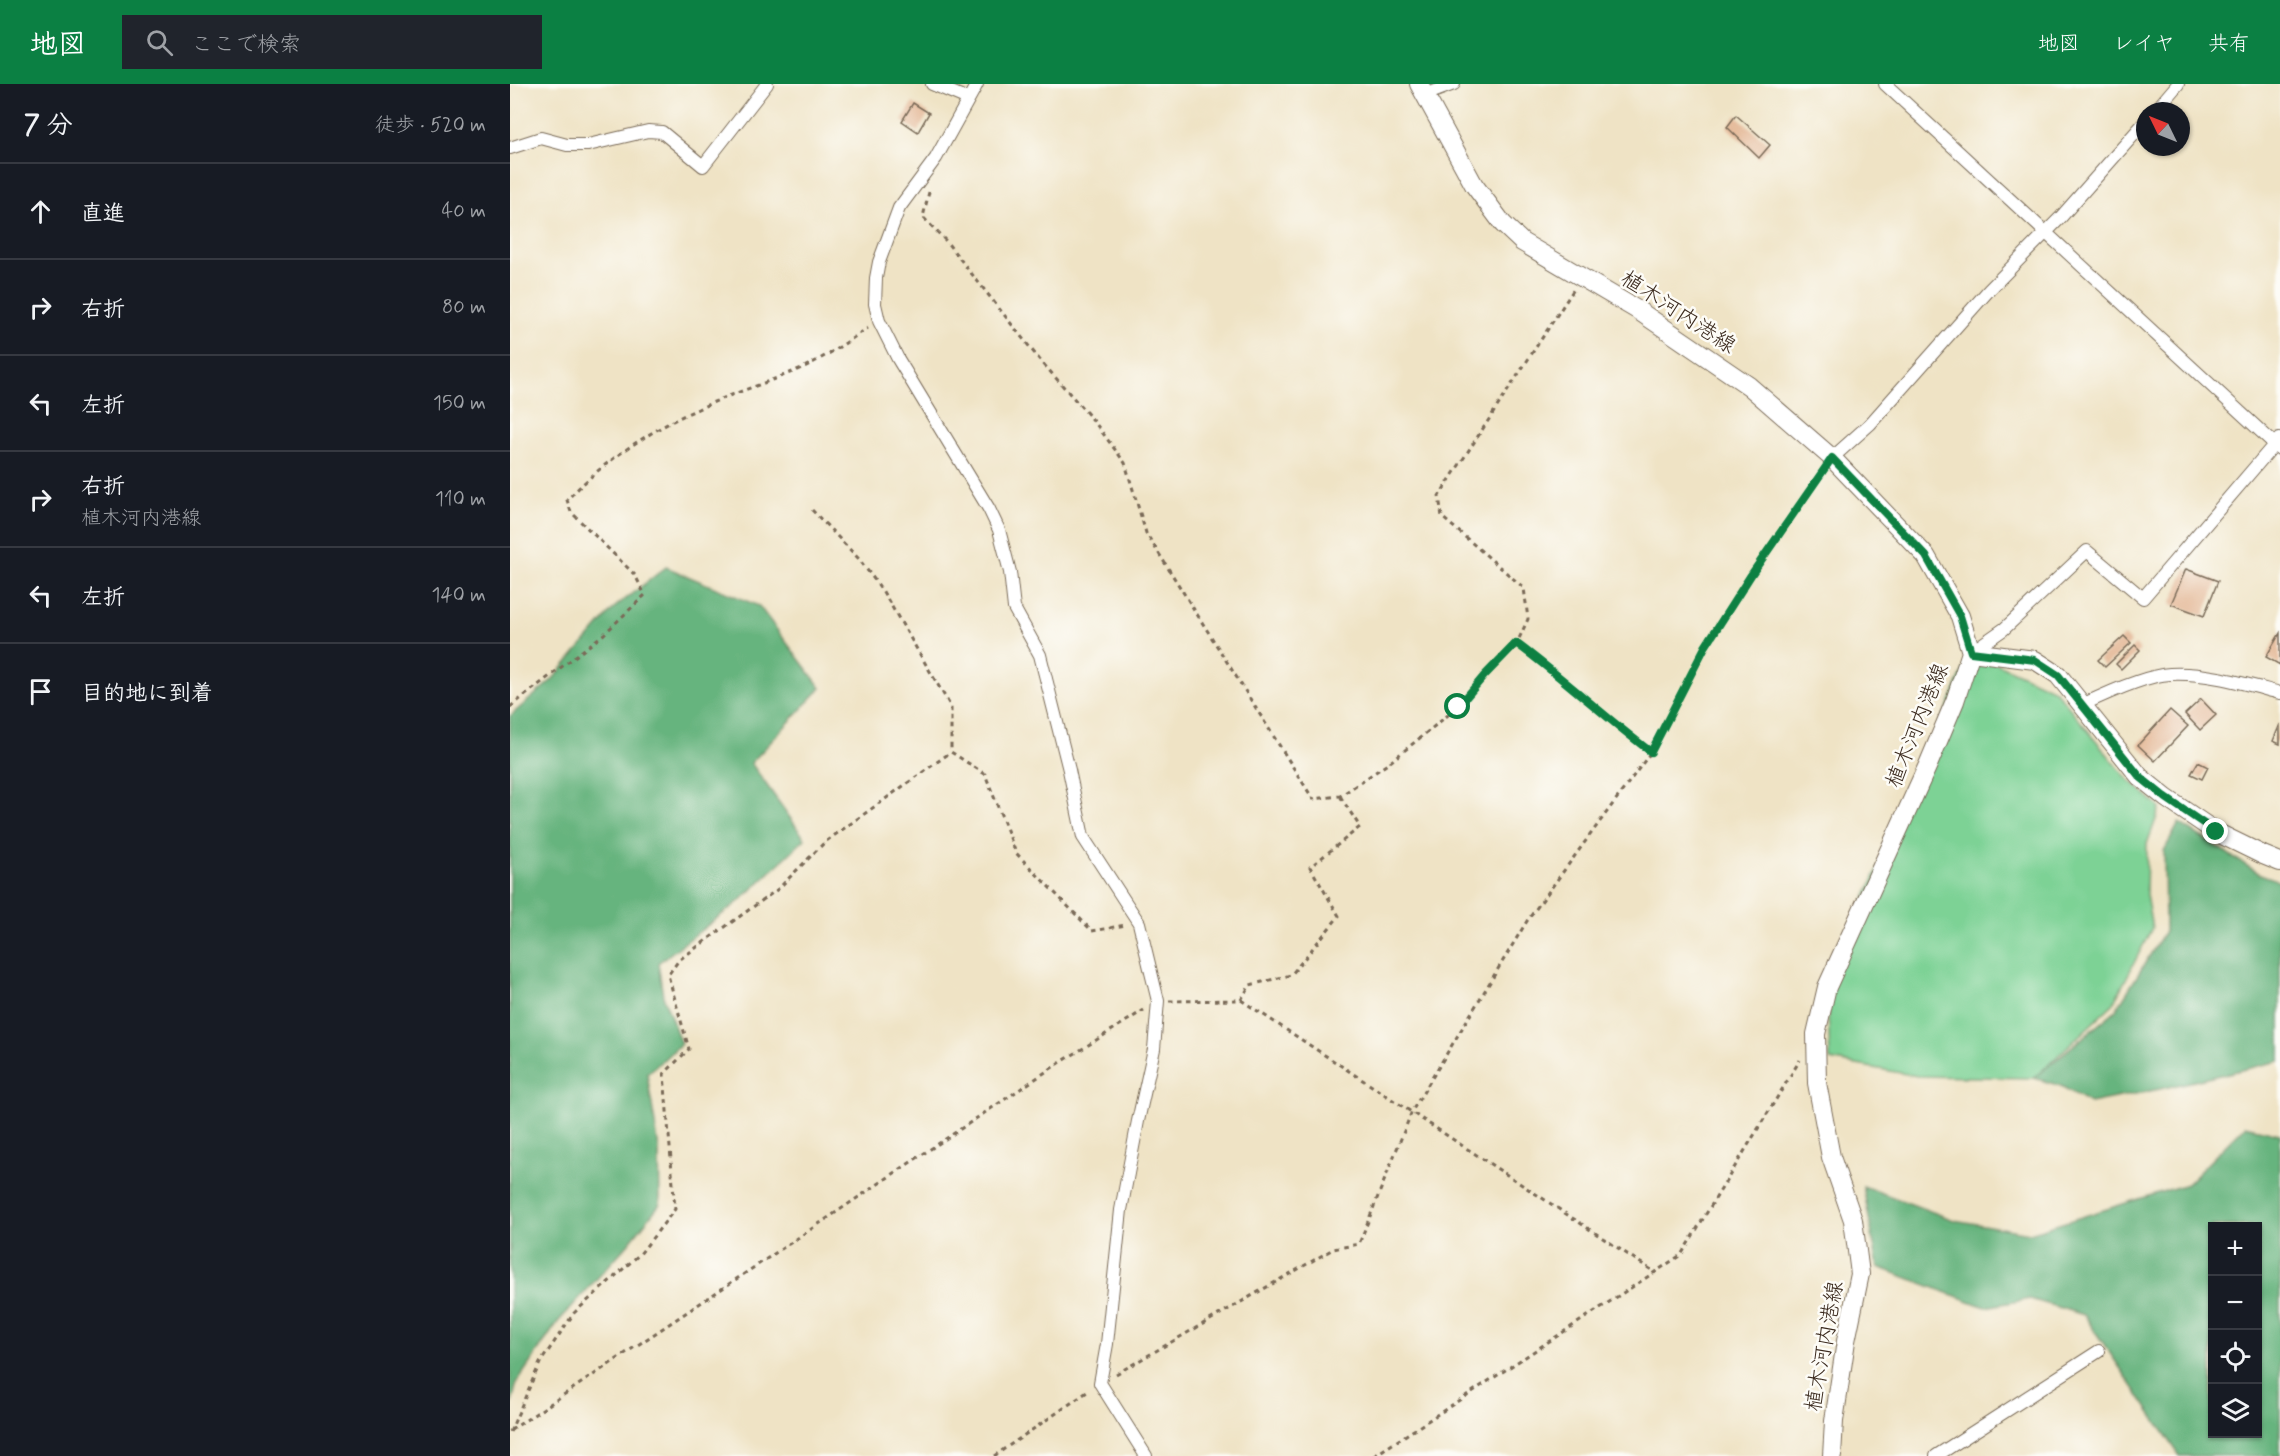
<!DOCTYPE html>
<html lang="ja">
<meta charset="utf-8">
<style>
:root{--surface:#171b24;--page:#20242c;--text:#f1f3f6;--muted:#9ea1a6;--line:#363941;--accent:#0b8043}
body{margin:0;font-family:Mynerve,"Klee One",sans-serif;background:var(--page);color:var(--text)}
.controls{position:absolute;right:18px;bottom:18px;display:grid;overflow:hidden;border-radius:0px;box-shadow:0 2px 4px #0004}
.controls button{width:54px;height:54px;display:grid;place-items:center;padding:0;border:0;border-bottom:2px solid var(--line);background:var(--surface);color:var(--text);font:30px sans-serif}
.compass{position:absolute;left:1626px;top:18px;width:54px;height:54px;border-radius:50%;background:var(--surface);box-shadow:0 2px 4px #0004;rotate:313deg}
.stop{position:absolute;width:18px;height:18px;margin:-14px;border:4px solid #0b8043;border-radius:50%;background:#fff}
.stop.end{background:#0b8043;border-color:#fff;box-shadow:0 2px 6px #0008}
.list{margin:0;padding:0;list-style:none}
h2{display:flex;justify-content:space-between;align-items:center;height:78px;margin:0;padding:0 24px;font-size:26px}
h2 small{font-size:20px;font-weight:400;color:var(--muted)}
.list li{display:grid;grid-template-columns:39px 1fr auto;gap:18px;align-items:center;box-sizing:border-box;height:96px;padding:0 24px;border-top:2px solid var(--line)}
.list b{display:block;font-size:22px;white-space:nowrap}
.list p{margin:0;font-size:20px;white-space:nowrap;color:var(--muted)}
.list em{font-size:20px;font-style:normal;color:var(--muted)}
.icon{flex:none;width:33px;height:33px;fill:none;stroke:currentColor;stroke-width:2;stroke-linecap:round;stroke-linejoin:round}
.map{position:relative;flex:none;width:1770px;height:1372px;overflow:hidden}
header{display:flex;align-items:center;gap:36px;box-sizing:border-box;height:84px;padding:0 30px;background:var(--accent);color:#fff}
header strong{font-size:28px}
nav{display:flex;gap:33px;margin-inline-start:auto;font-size:21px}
.search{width:420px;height:54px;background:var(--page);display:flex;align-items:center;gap:15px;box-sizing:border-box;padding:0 21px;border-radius:0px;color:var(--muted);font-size:22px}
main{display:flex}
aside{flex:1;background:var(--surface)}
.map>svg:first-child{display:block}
.green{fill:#7dd295;stroke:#5c7e5a;stroke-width:1.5}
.forest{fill:#66b47e;stroke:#506f4e;stroke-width:1.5;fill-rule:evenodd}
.building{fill:#e2b390}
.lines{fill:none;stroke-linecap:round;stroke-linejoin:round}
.street-casing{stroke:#7a6b58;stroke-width:14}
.secondary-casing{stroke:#7a6b58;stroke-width:20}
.path{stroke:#7a6b58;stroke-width:3;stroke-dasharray:4.5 4.5;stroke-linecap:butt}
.street{stroke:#fff;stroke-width:12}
.secondary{stroke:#fff;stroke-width:18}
.route{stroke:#0b8043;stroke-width:8}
.labels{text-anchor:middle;stroke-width:5;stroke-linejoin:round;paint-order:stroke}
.street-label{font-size:22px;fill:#3b2a1e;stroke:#fdfcf7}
</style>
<header>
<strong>地図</strong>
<div class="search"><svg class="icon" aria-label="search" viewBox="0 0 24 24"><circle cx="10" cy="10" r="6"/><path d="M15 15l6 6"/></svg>ここで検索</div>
<nav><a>地図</a><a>レイヤ</a><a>共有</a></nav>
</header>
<main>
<aside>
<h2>7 分<small>徒歩 · 520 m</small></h2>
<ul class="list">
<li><svg class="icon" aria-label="ahead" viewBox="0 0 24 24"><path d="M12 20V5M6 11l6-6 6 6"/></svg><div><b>直進</b></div><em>40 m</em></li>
<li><svg class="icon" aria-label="right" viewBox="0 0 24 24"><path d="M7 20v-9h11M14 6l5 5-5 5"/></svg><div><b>右折</b></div><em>80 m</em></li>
<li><svg class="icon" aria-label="left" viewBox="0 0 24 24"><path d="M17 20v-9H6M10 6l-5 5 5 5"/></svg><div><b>左折</b></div><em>150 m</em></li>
<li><svg class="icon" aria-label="right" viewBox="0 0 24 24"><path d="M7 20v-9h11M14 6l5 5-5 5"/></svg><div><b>右折</b><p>植木河内港線</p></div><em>110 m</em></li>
<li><svg class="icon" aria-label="left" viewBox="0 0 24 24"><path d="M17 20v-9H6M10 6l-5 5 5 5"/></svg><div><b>左折</b></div><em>140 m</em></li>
<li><svg class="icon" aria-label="arrive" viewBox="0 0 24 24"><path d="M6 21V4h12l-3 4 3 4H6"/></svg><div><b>目的地に到着</b></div></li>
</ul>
</aside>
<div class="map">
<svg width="1770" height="1372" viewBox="0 0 1770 1372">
<rect width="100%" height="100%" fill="#fdfcf7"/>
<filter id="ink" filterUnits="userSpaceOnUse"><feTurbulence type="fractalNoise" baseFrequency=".0167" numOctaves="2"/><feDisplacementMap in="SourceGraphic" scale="12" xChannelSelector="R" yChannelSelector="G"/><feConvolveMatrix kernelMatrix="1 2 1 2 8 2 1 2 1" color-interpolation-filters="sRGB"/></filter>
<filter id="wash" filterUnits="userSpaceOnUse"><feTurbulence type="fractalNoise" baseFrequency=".008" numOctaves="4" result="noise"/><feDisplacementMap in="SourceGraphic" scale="24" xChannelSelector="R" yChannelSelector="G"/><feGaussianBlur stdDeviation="1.35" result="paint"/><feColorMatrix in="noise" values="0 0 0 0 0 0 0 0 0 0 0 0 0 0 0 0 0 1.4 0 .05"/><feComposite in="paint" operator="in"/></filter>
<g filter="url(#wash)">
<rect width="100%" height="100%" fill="#efe3c5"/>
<polygon class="green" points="1461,568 1545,606 1615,692 1650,724 1637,760 1636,811 1642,844 1603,920 1524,994 1407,992 1320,976 1317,903"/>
<g class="forest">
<polygon points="156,483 249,522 311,604 241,679 295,755 231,816 148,879 153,912 171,960 137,990 149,1064 150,1120 119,1159 48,1238 7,1298 0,1327 0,632 42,596 105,523"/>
<polygon points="1669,739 1750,790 1770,797 1770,977 1650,1005 1580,1019 1551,1002 1524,994 1606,926 1655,847 1654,767"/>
<path d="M1735,1042L1770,1050V1372H1670L1574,1231L1520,1215L1475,1223L1368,1183L1353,1102L1444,1136L1520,1149L1677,1100ZM1748,1142V1350H1702V1142Z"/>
</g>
<g id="blocks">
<g class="building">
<polygon points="403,19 419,29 408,48 392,37"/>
<polygon points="1226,31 1260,61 1249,74 1217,43"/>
<polygon points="1676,485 1708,497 1694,532 1661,520"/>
<polygon points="1770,549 1770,581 1756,573"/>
<polygon points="1614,552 1621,559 1595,583 1588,576"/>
<polygon points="1625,561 1630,566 1611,585 1606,580"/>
<polygon points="1691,615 1706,631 1690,646 1675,630"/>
<polygon points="1660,626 1678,642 1645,677 1628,661"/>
<polygon points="1770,640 1770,660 1763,657"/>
<polygon points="1688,678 1698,683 1692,695 1681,690"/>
</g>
</g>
</g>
<g filter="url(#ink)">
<use href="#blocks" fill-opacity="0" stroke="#7a6b58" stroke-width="1.5"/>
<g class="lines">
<g class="street-casing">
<g id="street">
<polyline points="422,0 458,15"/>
<polyline points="467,0 426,74 389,124 369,178 366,194 365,220 369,237 388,275 479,425 489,446 500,488 504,524 530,571 559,686 573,753 629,839 648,917 644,965 628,1037 611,1126 597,1260 590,1299 636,1372"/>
<polyline points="1375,0 1770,365"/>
<polyline points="915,11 944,0"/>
<polyline points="1645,27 1668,0"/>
<polyline points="0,64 31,54 57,61 78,61 138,47 152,48 193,82 257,0"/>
<polyline points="1322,374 1360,340 1479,206 1551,133 1635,38"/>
<polyline points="1461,568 1494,545 1577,467 1633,514 1769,355"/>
<path d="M1572,621C1593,611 1637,591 1660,590C1696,588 1735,600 1770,609"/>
<polyline points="1426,1372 1589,1267"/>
</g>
</g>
<g class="secondary-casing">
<g id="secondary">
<polyline points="909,0 964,101 993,140 1012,158 1129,227 1239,302 1322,374 1416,472 1450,532 1461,568 1445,617 1418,681 1317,903 1306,950 1307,999 1321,1073 1343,1136 1350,1190 1336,1257 1324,1337 1322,1372"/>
<polyline points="1461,568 1525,576 1548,591 1630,693 1656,714 1706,748 1753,771 1770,778"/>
</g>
</g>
<g class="path">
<polyline points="419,108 413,133 435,156 529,275 583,336 615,379 636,449 803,715 830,712 879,679 948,623 974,592 1007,559 1018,535 1014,504 932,433 929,412 1064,205"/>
<polyline points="302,426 349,475 372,506 441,623 441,668"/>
<path d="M1007,559C1053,594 1095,632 1140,667"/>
<path d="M0,623L94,550L135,511L125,491L61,428L57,416C91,379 142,345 188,325C220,310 254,300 287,286C312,276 335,259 358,244"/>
<polyline points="731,916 740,901 781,891 829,832 800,783 850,743 830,712"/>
<polyline points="659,917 731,916 1146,1189"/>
<polyline points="606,1290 823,1165 849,1160 902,1027 1017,837 1141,668 1195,563 1241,491 1313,388"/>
<polyline points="1,1346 537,987 634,926"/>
<polyline points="0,1348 30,1279 64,1229 130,1170 165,1125 154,990 179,965 158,891 169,876 268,805 315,758 441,668 475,690 506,769 582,847 616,841"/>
<polyline points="484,1372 580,1306"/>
<polyline points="864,1372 1171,1171 1290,976"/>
</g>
<use href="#street" class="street"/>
<use href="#secondary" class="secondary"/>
</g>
</g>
<g class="lines" filter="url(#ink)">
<path class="route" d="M948,623L974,592L1006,559C1053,594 1095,633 1141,668L1195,563L1241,491L1322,374L1416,472L1450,532L1461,568L1525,576L1548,591L1630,693L1656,714L1706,748"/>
</g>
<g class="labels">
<g class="street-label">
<text transform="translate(1169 227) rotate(33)" y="8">植木河内港線</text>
<text transform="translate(1406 641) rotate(-68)" y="8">植木河内港線</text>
<text transform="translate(1313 1262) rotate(-80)" y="8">植木河内港線</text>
</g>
</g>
</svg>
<div class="controls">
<button>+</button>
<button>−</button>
<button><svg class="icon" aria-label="locate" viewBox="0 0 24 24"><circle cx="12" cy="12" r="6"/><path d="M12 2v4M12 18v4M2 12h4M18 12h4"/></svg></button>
<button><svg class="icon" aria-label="layers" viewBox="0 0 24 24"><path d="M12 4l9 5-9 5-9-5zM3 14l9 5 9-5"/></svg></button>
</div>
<svg class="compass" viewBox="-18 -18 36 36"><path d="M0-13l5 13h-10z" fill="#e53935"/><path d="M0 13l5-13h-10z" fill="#9ea1a6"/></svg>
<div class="stop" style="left:948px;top:623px"></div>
<div class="stop end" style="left:1706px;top:748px"></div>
</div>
</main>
